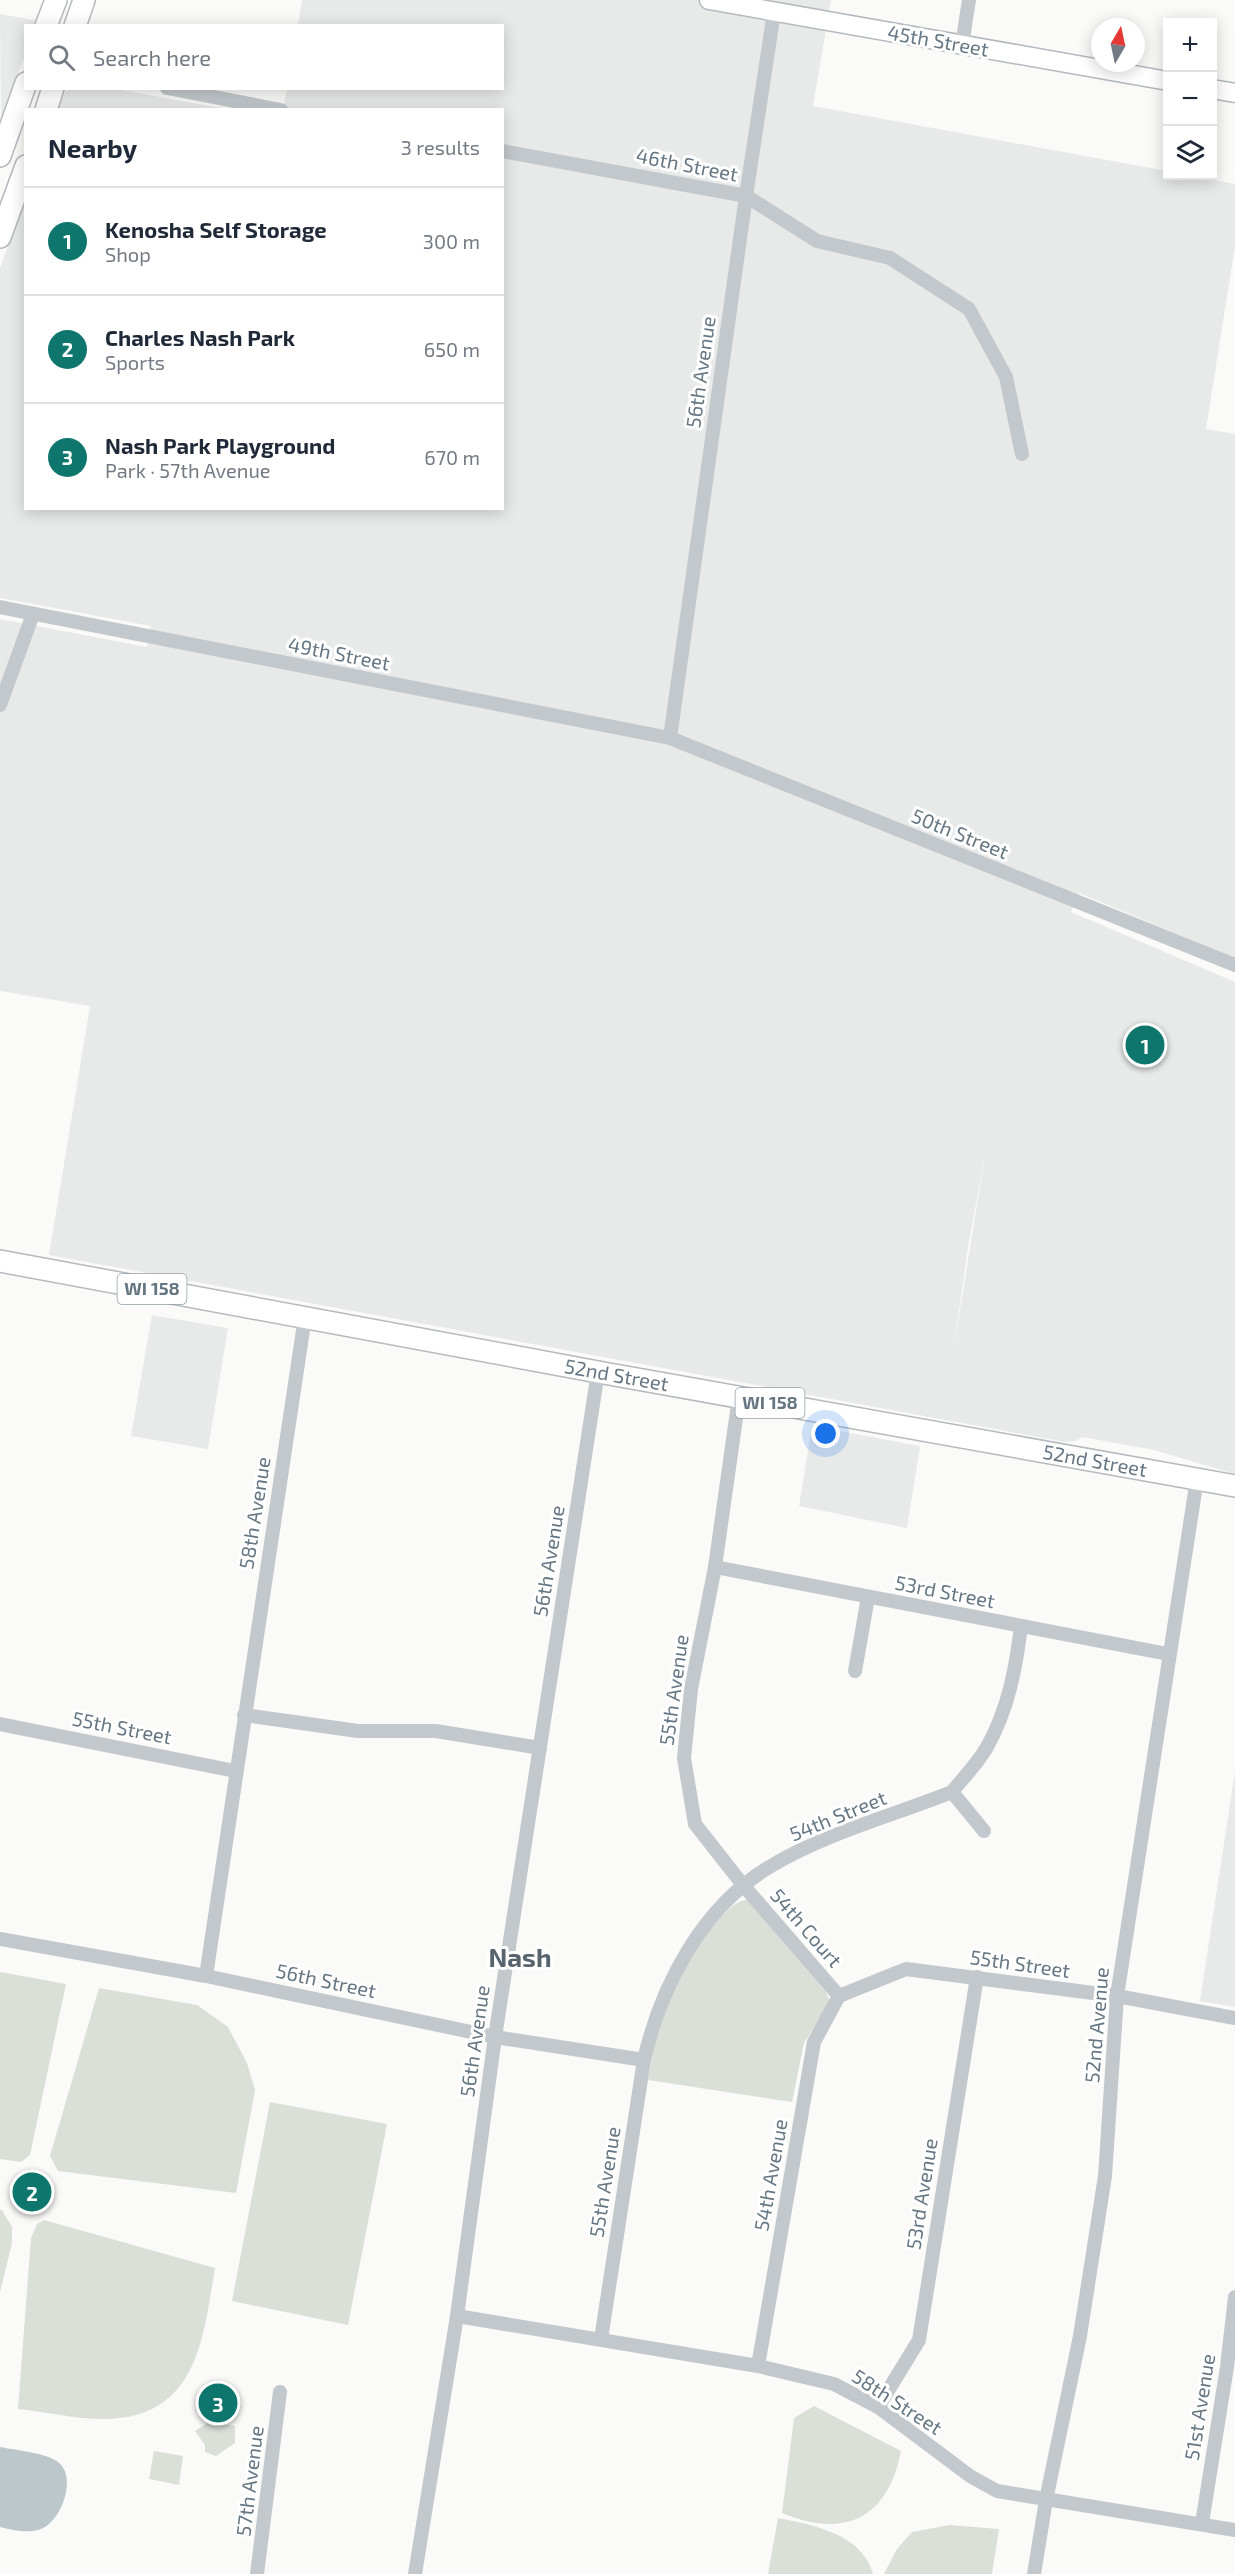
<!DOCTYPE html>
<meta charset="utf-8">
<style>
:root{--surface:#fff;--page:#f2f2f3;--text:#1f2937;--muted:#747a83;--line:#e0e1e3;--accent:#0f766e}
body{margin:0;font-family:"Exo 2",sans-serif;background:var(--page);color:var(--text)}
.controls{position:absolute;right:18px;top:18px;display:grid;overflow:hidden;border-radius:0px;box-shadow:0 3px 15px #0003}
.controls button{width:54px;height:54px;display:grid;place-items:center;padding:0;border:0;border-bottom:2px solid var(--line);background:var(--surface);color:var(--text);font:30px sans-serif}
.compass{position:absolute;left:1091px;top:18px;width:54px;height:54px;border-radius:50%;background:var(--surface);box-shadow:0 3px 15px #0003;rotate:9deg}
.you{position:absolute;left:826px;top:1434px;width:21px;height:21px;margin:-15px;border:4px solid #fff;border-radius:50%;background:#1a73e8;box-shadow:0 0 0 9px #1a73e833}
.badge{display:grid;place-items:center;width:39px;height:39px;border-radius:50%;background:var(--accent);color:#fff;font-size:20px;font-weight:700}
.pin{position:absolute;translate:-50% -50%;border:3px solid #fff;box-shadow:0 2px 6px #0006}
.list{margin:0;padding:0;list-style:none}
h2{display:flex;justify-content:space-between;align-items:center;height:78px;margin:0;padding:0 24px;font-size:26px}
h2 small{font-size:20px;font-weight:400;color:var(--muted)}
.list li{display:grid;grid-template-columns:39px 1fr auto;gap:18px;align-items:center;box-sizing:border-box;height:108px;padding:0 24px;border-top:2px solid var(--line)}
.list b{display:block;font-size:22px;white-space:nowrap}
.list p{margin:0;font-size:20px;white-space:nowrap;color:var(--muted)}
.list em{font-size:20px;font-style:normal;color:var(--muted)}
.icon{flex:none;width:33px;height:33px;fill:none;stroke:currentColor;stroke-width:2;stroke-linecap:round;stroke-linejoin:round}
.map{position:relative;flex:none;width:1235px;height:2574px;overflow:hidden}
.search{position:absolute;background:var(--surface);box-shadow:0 3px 15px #0003;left:24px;top:24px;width:480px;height:66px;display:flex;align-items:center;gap:15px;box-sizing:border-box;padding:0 21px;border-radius:0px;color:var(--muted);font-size:22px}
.panel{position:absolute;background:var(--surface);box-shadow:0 3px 15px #0003;left:24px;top:108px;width:480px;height:402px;border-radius:0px}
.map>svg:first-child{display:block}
.built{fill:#e8e9e9;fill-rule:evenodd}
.green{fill:#dadfd7}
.water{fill:#bbc7cb}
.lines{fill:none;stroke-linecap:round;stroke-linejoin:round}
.secondary-casing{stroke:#b3babf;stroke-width:21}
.primary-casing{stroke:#b5babe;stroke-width:24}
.street{stroke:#c3c8cc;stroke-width:14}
.secondary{stroke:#fff;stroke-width:18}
.primary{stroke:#fff;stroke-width:21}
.labels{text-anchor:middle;stroke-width:6;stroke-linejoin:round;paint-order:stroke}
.shield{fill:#fff;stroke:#939fa8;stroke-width:1.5}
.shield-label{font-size:18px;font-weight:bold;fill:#657683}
.street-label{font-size:20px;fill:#657683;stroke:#fff}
.district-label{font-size:26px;font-weight:bold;fill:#57646e;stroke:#fff}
</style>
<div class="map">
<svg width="1235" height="2574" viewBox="0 0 1235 2574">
<rect width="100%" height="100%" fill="#fafaf8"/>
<g class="built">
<path d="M302,0H831L813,106L1167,171L1168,176H1191L1235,184V246L1206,429L1235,434V958L1079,893L1071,912L1235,982V1474L1154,1450L1082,1437L1076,1441L1065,1442L49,1255L90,1006L0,991V619L147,647L151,626L0,598V268L25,199L26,508H502V110L283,109L287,89L502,88V26L298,25ZM986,1149L953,1353L968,1247Z"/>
<polygon points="0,14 39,21 37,25 26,26 25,55 1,117"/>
<polygon points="69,89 116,89 226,109 58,109 65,93"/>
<polygon points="152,1315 228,1328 208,1449 131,1436"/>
<polygon points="812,1426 920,1446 907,1528 799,1506"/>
<polygon points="1235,1771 1235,2007 1200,2001"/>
</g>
<g class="green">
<path d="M747,1900L826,1992L830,2001L804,2043L792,2102L648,2080C652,2054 657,2028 667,2003C675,1982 724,1898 747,1900Z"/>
<polygon points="0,1972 66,1984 30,2155 21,2162 0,2159"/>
<polygon points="99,1988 197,2005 228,2027 247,2063 255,2090 236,2193 58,2171 50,2156"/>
<polygon points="270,2102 387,2124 348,2325 232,2301"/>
<polygon points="0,2210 2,2210 12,2227 12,2243 0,2292"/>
<path d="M44,2220L215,2268C203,2338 198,2415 109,2419C80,2420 48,2412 18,2409L31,2238L37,2224Z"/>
<path d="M207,2384C222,2387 245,2395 233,2413L214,2417L201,2412L199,2406L204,2385Z"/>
<path d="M814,2406L901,2451C888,2519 844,2539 782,2513L794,2418Z"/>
<polygon points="209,2422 235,2426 235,2443 216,2456 205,2452 205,2445 195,2431"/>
<polygon points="154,2451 183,2456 179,2485 149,2479"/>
<path d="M778,2518C814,2525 862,2534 873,2574H768Z"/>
<polygon points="950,2525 999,2529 992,2574 884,2574 897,2549 912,2532"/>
</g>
<path class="water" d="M0,2447C15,2450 47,2453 58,2462C78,2477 61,2522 41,2529C29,2534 12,2530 0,2527Z"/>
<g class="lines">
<g class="secondary-casing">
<g id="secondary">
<polyline points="709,0 1168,81"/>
<polyline points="1212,89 1235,93"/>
</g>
</g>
<g class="primary-casing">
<g id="primary">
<polyline points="46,26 56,0"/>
<polyline points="75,26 84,0"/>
<polyline points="46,110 53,88"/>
<polyline points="0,156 26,83"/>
<polyline points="0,237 26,166"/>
<path id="s1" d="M0,1261L598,1372L1235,1486"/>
</g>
</g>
<g class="street">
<polyline points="962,45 969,0"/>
<polyline points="167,88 281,110"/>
<polyline points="502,151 746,196 817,241 890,258 969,309 1006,377 1022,454"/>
<polyline points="0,607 670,738 1235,965"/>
<polyline points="0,705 33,614"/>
<polyline points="670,738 746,196 774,12"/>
<polyline points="739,1397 715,1567 691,1689 684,1758 695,1824 743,1885 839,1996"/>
<polyline points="715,1567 1168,1654"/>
<polyline points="855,1671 868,1597"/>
<polyline points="244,1715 358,1731 436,1731 540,1748"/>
<polyline points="0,1724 235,1771"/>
<path d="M952,1792C963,1778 978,1763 987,1747C1008,1710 1016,1668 1021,1626"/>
<polyline points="952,1792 984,1831"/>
<polyline points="0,1939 206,1976 495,2037 644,2060"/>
<polyline points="206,1976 305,1317"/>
<polyline points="839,1996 906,1969 1117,1996 1235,2018"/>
<polyline points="457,2316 758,2366 834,2384 878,2407 970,2476 997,2491 1235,2530"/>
<path d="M601,2339L644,2060C661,1985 703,1906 771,1866C824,1834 894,1815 952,1792"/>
<polyline points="758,2366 814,2042 839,1996"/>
<polyline points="878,2407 919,2340 977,1977"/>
<polyline points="1202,2523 1227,2367 1235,2297"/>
<polyline points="257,2574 280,2392"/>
<polyline points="415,2574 457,2316 495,2037 598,1372"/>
<polyline points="1034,2574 1046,2500 1080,2336 1105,2176 1117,1996 1197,1479"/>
</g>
<use href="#secondary" class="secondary"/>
<use href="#primary" class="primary"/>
</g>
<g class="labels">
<g class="shield">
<rect x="117.5" y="1274" width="69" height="30" rx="4.5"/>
<rect x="735.5" y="1388" width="69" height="30" rx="4.5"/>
</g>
<g class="shield-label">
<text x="152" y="1295">WI 158</text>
<text x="770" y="1409">WI 158</text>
</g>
<g class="street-label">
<text transform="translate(938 41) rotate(10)" y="7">45th Street</text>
<text transform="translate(687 165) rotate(11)" y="7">46th Street</text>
<text transform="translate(701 372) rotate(-82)" y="7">56th Avenue</text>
<text transform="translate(339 654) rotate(11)" y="7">49th Street</text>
<text transform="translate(960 834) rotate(22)" y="7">50th Street</text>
<text dy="7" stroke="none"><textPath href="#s1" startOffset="627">52nd Street</textPath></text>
<text dy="7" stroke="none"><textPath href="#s1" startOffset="1113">52nd Street</textPath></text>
<text transform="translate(255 1513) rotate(-81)" y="7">58th Avenue</text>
<text transform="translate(549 1561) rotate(-81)" y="7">56th Avenue</text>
<text transform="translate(945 1592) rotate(11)" y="7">53rd Street</text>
<text transform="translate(674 1690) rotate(-82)" y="7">55th Avenue</text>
<text transform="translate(122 1728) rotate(11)" y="7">55th Street</text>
<text transform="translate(838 1816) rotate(-22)" y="7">54th Street</text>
<text transform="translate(806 1928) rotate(49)" y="7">54th Court</text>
<text transform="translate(1020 1964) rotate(8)" y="7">55th Street</text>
<text transform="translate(326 1981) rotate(12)" y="7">56th Street</text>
<text transform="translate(1097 2025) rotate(-85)" y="7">52nd Avenue</text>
<text transform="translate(475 2041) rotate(-82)" y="7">56th Avenue</text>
<text transform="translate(771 2175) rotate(-80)" y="7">54th Avenue</text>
<text transform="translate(605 2182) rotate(-81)" y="7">55th Avenue</text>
<text transform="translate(922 2194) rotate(-81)" y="7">53rd Avenue</text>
<text transform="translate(897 2402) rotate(33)" y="7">58th Street</text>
<text transform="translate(1200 2407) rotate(-81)" y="7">51st Avenue</text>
<text transform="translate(250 2481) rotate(-83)" y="7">57th Avenue</text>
</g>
<g class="district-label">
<text x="520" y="1967">Nash</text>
</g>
</g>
</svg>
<div class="controls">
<button>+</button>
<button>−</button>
<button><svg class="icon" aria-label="layers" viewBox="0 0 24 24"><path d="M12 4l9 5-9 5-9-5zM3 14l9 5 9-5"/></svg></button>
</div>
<svg class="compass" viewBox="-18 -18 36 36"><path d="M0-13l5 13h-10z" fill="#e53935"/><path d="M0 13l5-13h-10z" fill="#747a83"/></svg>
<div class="you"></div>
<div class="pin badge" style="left:1145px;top:1045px">1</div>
<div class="pin badge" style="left:32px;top:2192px">2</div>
<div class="pin badge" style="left:218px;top:2403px">3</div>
<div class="search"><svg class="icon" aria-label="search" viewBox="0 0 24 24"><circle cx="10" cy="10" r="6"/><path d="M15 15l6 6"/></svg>Search here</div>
<section class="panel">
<h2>Nearby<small>3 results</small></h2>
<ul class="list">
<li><span class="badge">1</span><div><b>Kenosha Self Storage</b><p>Shop</p></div><em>300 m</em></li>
<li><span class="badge">2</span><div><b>Charles Nash Park</b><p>Sports</p></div><em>650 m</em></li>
<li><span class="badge">3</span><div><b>Nash Park Playground</b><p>Park · 57th Avenue</p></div><em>670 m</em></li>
</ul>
</section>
</div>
